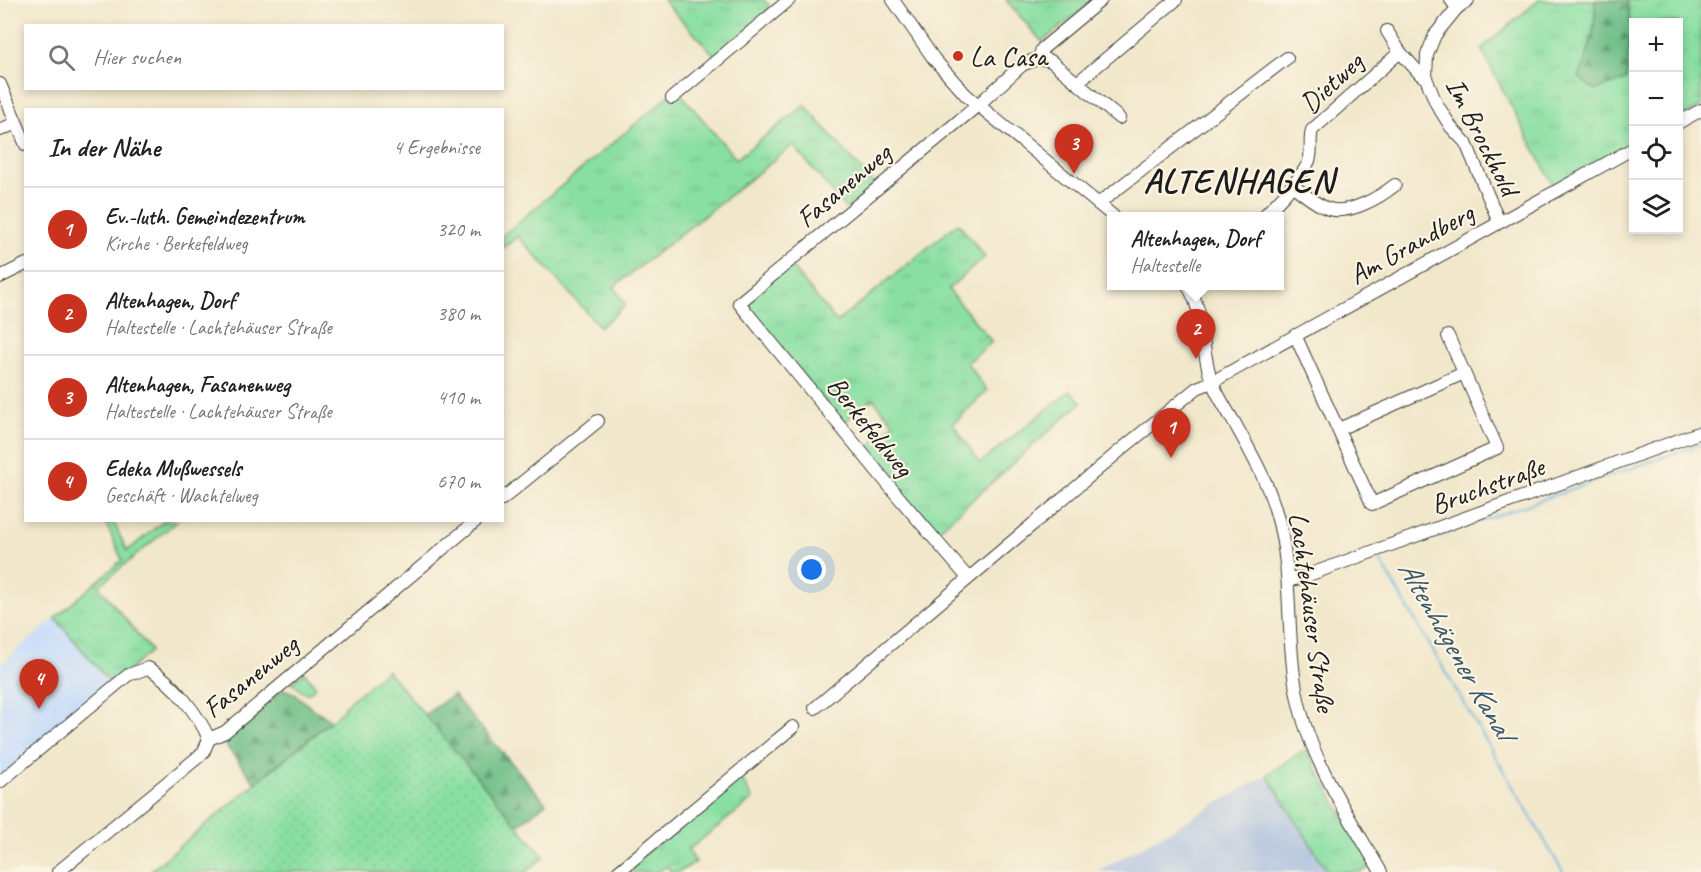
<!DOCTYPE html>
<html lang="de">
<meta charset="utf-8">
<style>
:root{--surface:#fff;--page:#f6f6f6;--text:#222;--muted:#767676;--line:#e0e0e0;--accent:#c8321e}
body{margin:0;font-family:Caveat,sans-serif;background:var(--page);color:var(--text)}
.controls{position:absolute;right:18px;top:18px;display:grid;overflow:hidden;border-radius:0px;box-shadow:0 3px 9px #0003}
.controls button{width:54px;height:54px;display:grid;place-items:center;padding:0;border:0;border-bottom:2px solid var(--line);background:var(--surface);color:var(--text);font:30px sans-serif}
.you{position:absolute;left:812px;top:570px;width:21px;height:21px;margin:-15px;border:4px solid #fff;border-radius:50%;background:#1a73e8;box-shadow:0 0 0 9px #1a73e833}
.badge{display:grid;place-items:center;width:39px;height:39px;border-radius:50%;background:var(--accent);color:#fff;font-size:20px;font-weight:700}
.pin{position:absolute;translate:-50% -50px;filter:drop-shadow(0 2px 3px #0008)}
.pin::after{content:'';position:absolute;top:32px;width:21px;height:18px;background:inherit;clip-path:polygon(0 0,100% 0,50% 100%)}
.popup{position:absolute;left:1107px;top:212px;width:177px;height:78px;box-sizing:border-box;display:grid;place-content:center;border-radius:0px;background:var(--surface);filter:drop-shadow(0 2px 4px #0005);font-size:20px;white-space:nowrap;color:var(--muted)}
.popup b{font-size:22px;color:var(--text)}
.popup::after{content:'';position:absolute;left:50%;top:100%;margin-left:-12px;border:12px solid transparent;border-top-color:var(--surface)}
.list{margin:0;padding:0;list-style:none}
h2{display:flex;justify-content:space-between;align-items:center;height:78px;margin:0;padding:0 24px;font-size:26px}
h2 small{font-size:20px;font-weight:400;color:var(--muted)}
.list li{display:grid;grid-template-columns:39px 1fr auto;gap:18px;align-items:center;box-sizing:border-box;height:84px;padding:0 24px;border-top:2px solid var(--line)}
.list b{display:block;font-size:22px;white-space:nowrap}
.list p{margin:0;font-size:20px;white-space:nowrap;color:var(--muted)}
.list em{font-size:20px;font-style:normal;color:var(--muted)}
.icon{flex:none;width:33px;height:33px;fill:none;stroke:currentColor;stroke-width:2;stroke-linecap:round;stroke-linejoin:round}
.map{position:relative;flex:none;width:1701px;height:872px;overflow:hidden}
.search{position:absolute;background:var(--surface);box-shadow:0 3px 9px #0003;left:24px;top:24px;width:480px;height:66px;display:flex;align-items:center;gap:15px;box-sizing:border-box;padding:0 21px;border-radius:0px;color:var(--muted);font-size:22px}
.panel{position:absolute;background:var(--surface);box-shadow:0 3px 9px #0003;left:24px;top:108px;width:480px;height:414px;border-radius:0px}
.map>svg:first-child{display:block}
.built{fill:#c7ddf9}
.industrial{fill:#b5c6de}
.grass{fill:url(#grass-tufts);stroke:#527e5f;stroke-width:1.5}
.forest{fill:url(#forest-firs);stroke:#456d52;stroke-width:1.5}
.garden{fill:url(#garden-dots);stroke:#527e5f;stroke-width:1.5}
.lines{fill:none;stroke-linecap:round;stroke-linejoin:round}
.stream{stroke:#61b0db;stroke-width:2}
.minor-casing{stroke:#3c3a36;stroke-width:14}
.minor{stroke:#fff;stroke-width:12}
.poi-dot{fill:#c8321e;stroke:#fcf5e5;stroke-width:2}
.labels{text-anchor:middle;stroke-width:4.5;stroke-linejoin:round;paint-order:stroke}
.poi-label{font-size:28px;fill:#1c1c1c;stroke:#fcf5e5;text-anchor:start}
.street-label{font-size:28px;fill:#1c1c1c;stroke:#fcf5e5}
.water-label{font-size:30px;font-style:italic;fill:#385768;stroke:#fcf5e5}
.district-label{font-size:34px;font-weight:bold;letter-spacing:1.5px;fill:#1c1c1c;stroke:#fcf5e5}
</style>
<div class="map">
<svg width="1701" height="872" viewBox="0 0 1701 872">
<defs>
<pattern id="grass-tufts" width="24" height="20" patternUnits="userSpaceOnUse" patternTransform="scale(1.5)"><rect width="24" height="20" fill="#89dfa2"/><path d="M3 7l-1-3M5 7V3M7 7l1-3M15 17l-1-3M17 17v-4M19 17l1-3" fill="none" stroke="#76bf8b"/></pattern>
<pattern id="forest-firs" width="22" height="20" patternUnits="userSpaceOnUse" patternTransform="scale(1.5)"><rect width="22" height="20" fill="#6ebe88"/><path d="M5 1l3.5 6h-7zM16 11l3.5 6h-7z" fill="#5a9a6e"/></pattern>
<pattern id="garden-dots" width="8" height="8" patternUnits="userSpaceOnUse" patternTransform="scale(1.5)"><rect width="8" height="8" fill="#89dfa2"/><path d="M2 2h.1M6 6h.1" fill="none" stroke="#76bf8b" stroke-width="1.8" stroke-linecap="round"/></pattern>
</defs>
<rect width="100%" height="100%" fill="#fcf5e5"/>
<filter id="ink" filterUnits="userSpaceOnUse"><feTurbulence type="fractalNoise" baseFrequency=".0167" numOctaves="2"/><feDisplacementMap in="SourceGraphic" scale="12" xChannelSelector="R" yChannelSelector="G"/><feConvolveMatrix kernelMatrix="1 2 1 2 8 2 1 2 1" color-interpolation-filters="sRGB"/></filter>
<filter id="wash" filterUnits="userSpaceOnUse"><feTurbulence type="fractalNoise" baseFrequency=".008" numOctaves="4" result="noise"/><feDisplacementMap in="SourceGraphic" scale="24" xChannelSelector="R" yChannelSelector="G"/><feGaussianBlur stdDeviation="1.35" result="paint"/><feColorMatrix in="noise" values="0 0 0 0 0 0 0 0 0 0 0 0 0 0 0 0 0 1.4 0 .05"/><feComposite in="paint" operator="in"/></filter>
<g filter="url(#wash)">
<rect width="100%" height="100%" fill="#f1e7cb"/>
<polygon class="built" points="55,618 112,685 0,777 0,665"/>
<polygon class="industrial" points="1267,775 1328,872 1097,872"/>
<g class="grass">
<polygon points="663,0 764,0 773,10 716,57"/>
<polygon points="1006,0 1094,0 1042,42"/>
<path d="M1539,0H1595C1597,27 1588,53 1579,77L1631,30L1627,0H1701V106L1679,120L1678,22H1634L1633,147L1558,194L1481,49Z"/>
<polygon points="677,89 736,159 805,105 875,186 846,209 793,145 614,287 626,305 600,327 518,236 503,248 503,235"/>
<polygon points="958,223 985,257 948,289 992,342 967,363 987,391 953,424 980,463 1070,391 1082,402 934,534 864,451 894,424 873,399 842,424 744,303 790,265 837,322"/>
<polygon points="105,521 113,521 127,551 164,521 177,521 99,586 151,651 112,685 55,618 122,560"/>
<polygon points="304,672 316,686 309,693 303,692 292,683"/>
<polygon points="1307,748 1316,768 1372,866 1360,872 1328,872 1267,775"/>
<polygon points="740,777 753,799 688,850 696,862 679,872 671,872 667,866 658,872 621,872"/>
</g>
<g class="forest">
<path d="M1595,0H1627L1631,30L1626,80L1595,90L1579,78C1588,53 1597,27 1595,0Z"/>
<path d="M283,689C296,692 303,702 313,709C319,713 325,715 330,721L255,783L221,739Z"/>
<polygon points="453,695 546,803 517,826 424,715"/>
</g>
<polygon class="garden" points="387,670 544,857 526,872 149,872 344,710 343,707"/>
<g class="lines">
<polyline class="stream" points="1563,872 1378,557 1701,444"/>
</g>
</g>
<g filter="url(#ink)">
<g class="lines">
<g class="minor-casing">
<g id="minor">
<polyline points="893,0 934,59 966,95 1113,216"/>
<polyline points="1451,0 1457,8 1435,35 1427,55 1426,78 1436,103 1451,127 1466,143 1499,222"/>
<polyline points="1457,8 1468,0"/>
<polyline points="1387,31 1400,52"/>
<polyline points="1039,58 1051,61 1119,118"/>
<polyline points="1078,82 1176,0"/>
<polyline points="0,84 26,145"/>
<polyline points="672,98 789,0"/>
<polyline points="1678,123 1701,110"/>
<polyline points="0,130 16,123"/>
<path d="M1292,185C1303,193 1316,205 1329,209C1350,215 1380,197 1395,185"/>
<polyline points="1098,204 1287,58"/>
<path d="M1264,216C1275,205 1308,172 1310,157C1312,147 1309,140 1312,130L1400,52L1421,75L1426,78"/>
<polyline points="0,277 26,264"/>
<path d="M1188,286C1206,315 1200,350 1212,382C1218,396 1226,409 1234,422C1250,451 1267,480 1276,512C1293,568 1286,626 1295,683C1305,753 1347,813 1381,872"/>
<polyline points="1295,335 1372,504 1497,448 1448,336"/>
<polyline points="1339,429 1464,373"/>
<polyline points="502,499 598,421"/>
<polyline points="968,578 896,494 739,303 978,105 1022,65 1039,58 1042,49 1101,0"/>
<polyline points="1289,580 1300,578 1701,432"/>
<polyline points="815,708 1123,448 1197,388 1212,382 1634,148"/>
<path d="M0,782L128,675L148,668C172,681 199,715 209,739"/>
<polyline points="58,872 203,753 209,739 225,732 477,520"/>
<polyline points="618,872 793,727"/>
</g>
</g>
<use href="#minor" class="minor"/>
</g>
</g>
<circle class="poi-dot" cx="958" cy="56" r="6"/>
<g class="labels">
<g class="poi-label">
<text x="970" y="66">La Casa</text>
</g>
<g class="street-label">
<text transform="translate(1331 82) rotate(-43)" y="10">Dietweg</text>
<text transform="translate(1483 136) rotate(63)" y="10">Im Brockhold</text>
<text transform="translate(843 185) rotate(-40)" y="10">Fasanenweg</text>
<text transform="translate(1411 243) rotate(-29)" y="10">Am Grandberg</text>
<text transform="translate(871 426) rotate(51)" y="10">Berkefeldweg</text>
<text transform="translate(1487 485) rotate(-20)" y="10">Bruchstraße</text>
<text transform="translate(1313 612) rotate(82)" y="10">Lachtehäuser Straße</text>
<text transform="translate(250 676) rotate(-39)" y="10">Fasanenweg</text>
</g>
<g class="water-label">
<text transform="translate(1456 649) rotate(60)" y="10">Altenhägener Kanal</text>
</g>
<g class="district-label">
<text x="1239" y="192">ALTENHAGEN</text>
</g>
</g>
</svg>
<div class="controls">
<button>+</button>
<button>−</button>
<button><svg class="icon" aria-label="locate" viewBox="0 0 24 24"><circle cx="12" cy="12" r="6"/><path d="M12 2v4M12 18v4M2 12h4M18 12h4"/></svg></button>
<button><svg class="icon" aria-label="layers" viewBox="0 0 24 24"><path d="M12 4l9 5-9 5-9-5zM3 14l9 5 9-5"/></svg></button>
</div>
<div class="you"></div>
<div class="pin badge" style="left:1171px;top:458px">1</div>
<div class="pin badge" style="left:1196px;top:359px">2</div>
<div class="popup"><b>Altenhagen, Dorf</b>Haltestelle</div>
<div class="pin badge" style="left:1074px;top:174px">3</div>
<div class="pin badge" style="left:39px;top:709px">4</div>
<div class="search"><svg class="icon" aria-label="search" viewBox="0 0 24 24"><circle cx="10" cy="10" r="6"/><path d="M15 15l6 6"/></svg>Hier suchen</div>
<section class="panel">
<h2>In der Nähe<small>4 Ergebnisse</small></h2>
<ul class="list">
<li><span class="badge">1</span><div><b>Ev.-luth. Gemeindezentrum</b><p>Kirche · Berkefeldweg</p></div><em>320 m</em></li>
<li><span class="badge">2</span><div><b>Altenhagen, Dorf</b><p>Haltestelle · Lachtehäuser Straße</p></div><em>380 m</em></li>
<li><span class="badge">3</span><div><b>Altenhagen, Fasanenweg</b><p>Haltestelle · Lachtehäuser Straße</p></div><em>410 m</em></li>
<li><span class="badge">4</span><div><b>Edeka Mußwessels</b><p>Geschäft · Wachtelweg</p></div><em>670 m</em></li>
</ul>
</section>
</div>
